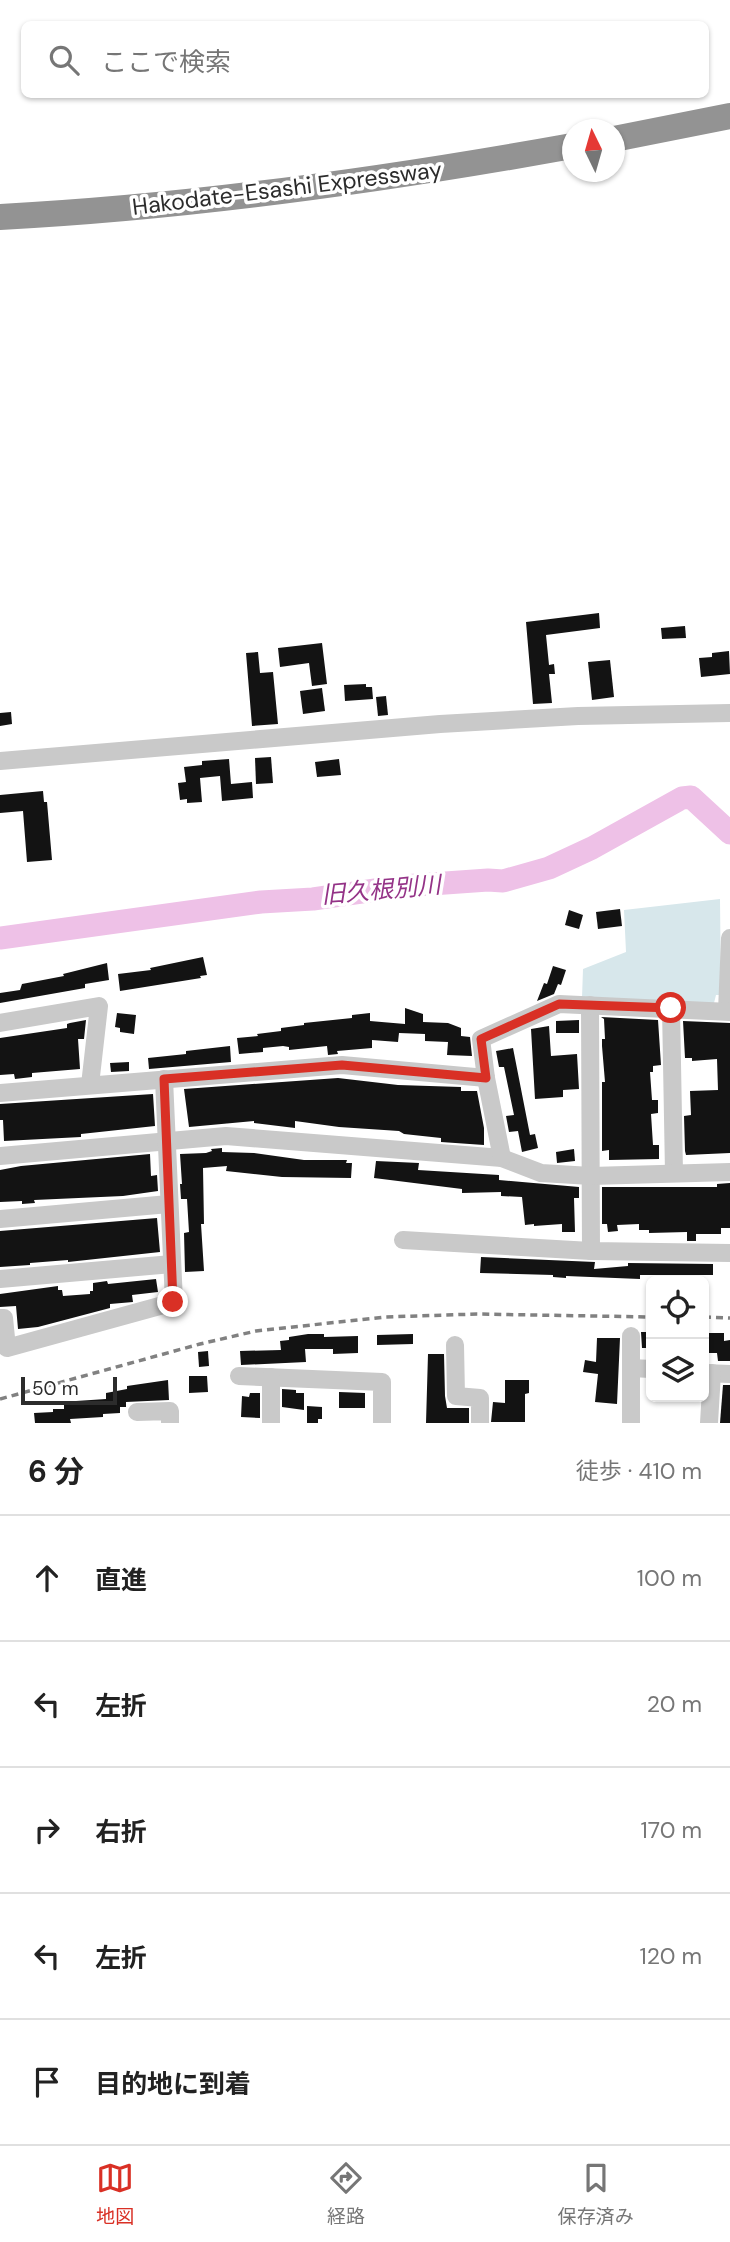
<!DOCTYPE html>
<html lang="ja">
<meta charset="utf-8">
<style>
:root{--surface:#fff;--page:#f6f6f6;--text:#222;--muted:#767676;--line:#e0e0e0;--accent:#d93025}
body{margin:0;font-family:"DM Sans","Noto Sans JP",sans-serif;background:var(--page);color:var(--text)}
.controls{position:absolute;right:21px;bottom:21px;display:grid;overflow:hidden;border-radius:10px;box-shadow:0 2px 5px #0004}
.controls button{width:63px;height:63px;display:grid;place-items:center;padding:0;border:0;border-bottom:2px solid var(--line);background:var(--surface);color:var(--text);font:35px sans-serif}
.compass{position:absolute;left:562px;top:119px;width:63px;height:63px;border-radius:50%;background:var(--surface);box-shadow:0 2px 5px #0004;rotate:355deg}
.scale{position:absolute;left:21px;bottom:18px;width:96px;box-sizing:border-box;padding-left:7px;border:4px solid #2c2c2c;border-top:0;font-size:19px;line-height:24px;white-space:nowrap;color:#2c2c2c;-webkit-text-stroke:5px #fff;paint-order:stroke}
.stop{position:absolute;width:21px;height:21px;margin:-16px;border:5px solid #d93025;border-radius:50%;background:#fff}
.stop.end{background:#d93025;border-color:#fff;box-shadow:0 2px 7px #0008}
.list{margin:0;padding:0;list-style:none}
h2{display:flex;justify-content:space-between;align-items:center;height:91px;margin:0;padding:0 28px;font-size:30px}
h2 small{font-size:23px;font-weight:400;color:var(--muted)}
.list li{display:grid;grid-template-columns:46px 1fr auto;gap:21px;align-items:center;box-sizing:border-box;height:126px;padding:0 28px;border-top:2px solid var(--line)}
.list b{display:block;font-size:26px;white-space:nowrap}
.list em{font-size:23px;font-style:normal;color:var(--muted)}
.icon{flex:none;width:38px;height:38px;fill:none;stroke:currentColor;stroke-width:2;stroke-linecap:round;stroke-linejoin:round}
.map{position:relative;flex:none;width:730px;height:1423px;overflow:hidden}
.search{position:absolute;background:var(--surface);box-shadow:0 2px 5px #0004;left:21px;right:21px;top:21px;height:77px;display:flex;align-items:center;gap:18px;box-sizing:border-box;padding:0 24px;border-radius:10px;color:var(--muted);font-size:26px}
.sheet{height:721px;background:var(--surface)}
nav{display:flex;justify-content:space-around;align-items:center;box-sizing:border-box;height:98px;border-top:2px solid var(--line);background:var(--surface);font-size:19px;color:var(--muted)}
nav a{display:grid;justify-items:center;gap:4px}
nav .on{color:var(--accent)}
.map>svg:first-child{display:block}
.green{fill:#d7e7eb}
.lines{fill:none;stroke-linecap:round;stroke-linejoin:round}
.river{stroke:#eec1e7;stroke-width:23}
.building{fill:#131313}
.minor{stroke:#c9c9c9;stroke-width:18}
.highway{stroke:#939393;stroke-width:26}
.rail{stroke:#818181;stroke-width:3.5;stroke-dasharray:7 5;stroke-linecap:butt}
.route{stroke:#d93025;stroke-width:9}
.labels{text-anchor:middle;stroke-width:7;stroke-linejoin:round;paint-order:stroke}
.street-label{font-size:23px;fill:#2c2c2c;stroke:#fff}
.water-label{font-size:24px;font-style:italic;fill:#943387;stroke:#fff}
</style>
<div class="map">
<svg width="730" height="1423" viewBox="0 0 730 1423">
<rect width="100%" height="100%" fill="#fff"/>
<polygon class="green" points="720,899 721,995 716,995 714,1003 582,998 583,969 626,952 624,910"/>
<g class="lines">
<polyline class="river" points="0,938 261,902 313,899 403,886 488,880 503,881 549,868 592,848 682,798 691,797 730,833"/>
</g>
<g class="building">
<polygon points="599,613 600,628 546,635 549,665 554,664 555,674 549,674 552,703 533,704 526,622"/>
<polygon points="685,626 686,638 662,639 661,628"/>
<polygon points="322,643 327,684 312,686 309,663 280,667 278,648"/>
<polygon points="729,651 730,674 701,677 699,658 712,657 712,653"/>
<polygon points="258,652 260,673 273,672 278,724 252,726 246,653"/>
<polygon points="610,660 614,697 592,700 588,662"/>
<polygon points="366,684 366,687 372,687 373,699 345,701 344,685"/>
<polygon points="322,688 325,711 303,714 300,691"/>
<polygon points="386,696 388,715 378,716 376,697"/>
<polygon points="11,712 12,724 0,726 0,713"/>
<polygon points="271,757 273,783 256,784 255,758"/>
<polygon points="229,759 231,784 252,782 253,798 222,801 220,776 200,778 202,802 187,803 187,799 180,800 178,783 186,782 184,767 202,765 202,761"/>
<polygon points="339,759 341,775 317,777 315,762"/>
<polygon points="43,791 44,802 47,802 52,860 27,862 23,811 0,813 0,795"/>
<polygon points="620,909 622,926 598,929 596,912"/>
<polygon points="569,910 583,915 579,929 565,925"/>
<polygon points="203,957 207,975 200,976 201,978 120,991 118,974 151,970 150,968"/>
<polygon points="107,963 109,980 85,984 85,988 0,1003 0,993 20,990 22,984 64,976 63,974"/>
<polygon points="553,966 566,970 561,985 558,984 554,994 537,1001 544,983 547,984"/>
<polygon points="405,1008 423,1014 423,1022 448,1023 461,1028 461,1036 470,1037 472,1056 447,1055 448,1042 425,1041 425,1034 399,1033 398,1042 372,1040 372,1048 337,1051 338,1054 328,1055 327,1046 289,1050 289,1047 283,1046 263,1048 263,1052 239,1054 237,1038 258,1036 257,1034 281,1031 281,1028 304,1025 304,1023 352,1018 352,1015 370,1013 370,1021 405,1024"/>
<polygon points="117,1013 136,1015 134,1034 120,1032 120,1028 115,1027"/>
<polygon points="601,1017 658,1020 661,1065 653,1066 653,1072 650,1072 652,1100 658,1100 658,1113 651,1114 653,1145 659,1145 659,1159 609,1160 609,1150 602,1151 602,1082 605,1082 602,1046 602,1039 605,1039 604,1019"/>
<polygon points="86,1020 84,1039 78,1039 80,1069 32,1073 32,1077 15,1079 14,1074 0,1075 0,1038 67,1028 67,1024 70,1023"/>
<polygon points="579,1020 579,1033 556,1033 556,1021"/>
<polygon points="683,1021 730,1023 730,1153 686,1155 685,1151 684,1116 691,1115 690,1091 718,1090 717,1059 692,1061 692,1058 685,1058"/>
<polygon points="549,1026 551,1056 577,1054 579,1089 563,1090 563,1097 535,1099 531,1029"/>
<polygon points="230,1046 231,1062 149,1069 148,1058 186,1054 186,1051"/>
<polygon points="513,1048 530,1135 535,1134 538,1148 522,1152 518,1131 509,1132 506,1116 514,1115 504,1067 499,1067 496,1051"/>
<polygon points="129,1062 129,1071 111,1072 110,1063"/>
<polygon points="338,1078 398,1085 461,1087 461,1091 477,1091 484,1128 484,1145 441,1142 441,1138 404,1134 399,1131 339,1127 295,1121 295,1128 254,1123 254,1121 189,1127 184,1089"/>
<polygon points="153,1094 155,1126 81,1134 81,1137 4,1141 3,1120 0,1120 0,1104"/>
<polygon points="222,1148 222,1152 254,1153 304,1160 347,1160 346,1163 352,1163 351,1178 282,1177 226,1171 227,1166 203,1168 204,1224 201,1224 204,1271 185,1272 184,1233 189,1232 187,1199 181,1199 180,1184 182,1184 180,1154 206,1153 212,1151 211,1149"/>
<polygon points="574,1149 575,1161 557,1163 556,1152"/>
<polygon points="150,1154 151,1176 157,1175 158,1191 123,1196 34,1200 35,1203 22,1204 22,1201 0,1202 0,1170 21,1166"/>
<polygon points="376,1161 419,1163 418,1170 499,1175 499,1180 579,1187 579,1198 574,1198 575,1232 562,1232 562,1224 534,1226 534,1224 525,1225 522,1197 501,1196 501,1192 462,1193 462,1189 374,1178"/>
<polygon points="730,1183 730,1228 721,1228 721,1234 696,1234 696,1241 687,1241 687,1232 649,1233 649,1230 639,1230 639,1224 617,1225 618,1231 608,1232 607,1224 602,1224 602,1187 717,1187 717,1184"/>
<polygon points="157,1218 160,1252 68,1262 68,1260 30,1263 30,1265 0,1267 0,1231"/>
<polygon points="481,1257 595,1262 594,1269 628,1266 628,1263 713,1264 713,1275 640,1275 640,1279 566,1276 566,1278 553,1277 553,1275 480,1273"/>
<polygon points="156,1279 158,1292 132,1295 133,1302 110,1304 110,1308 38,1327 18,1329 16,1306 0,1307 0,1294 58,1286 58,1290 62,1290 63,1296 90,1294 90,1291 93,1291 93,1283 107,1281 108,1284"/>
<polygon points="641,1332 651,1332 651,1348 642,1348"/>
<polygon points="704,1333 724,1333 724,1341 730,1340 730,1361 718,1361 717,1353 704,1353"/>
<polygon points="308,1334 324,1334 324,1337 358,1336 358,1353 333,1354 333,1349 305,1349 306,1362 241,1365 240,1351 281,1350 280,1341 289,1340 289,1337"/>
<polygon points="413,1334 413,1344 377,1345 377,1335"/>
<polygon points="597,1338 620,1338 617,1404 595,1402 598,1374 583,1372 585,1360 596,1362"/>
<polygon points="208,1351 209,1366 199,1367 198,1352"/>
<polygon points="428,1354 444,1354 445,1396 447,1408 469,1408 469,1423 426,1423"/>
<polygon points="189,1376 207,1376 208,1392 189,1393"/>
<polygon points="168,1380 169,1400 126,1402 126,1407 120,1407 120,1413 103,1414 103,1417 70,1419 71,1423 35,1423 34,1413 53,1412 53,1409 64,1409 64,1405 76,1401 106,1399 106,1393 127,1389 127,1386"/>
<polygon points="505,1380 529,1380 529,1393 525,1394 525,1422 491,1422 493,1402 505,1403"/>
<polygon points="723,1385 730,1385 730,1423 720,1423"/>
<polygon points="282,1389 296,1390 296,1393 304,1393 304,1410 282,1407"/>
<polygon points="339,1392 365,1393 365,1408 339,1408"/>
<polygon points="250,1393 260,1393 260,1418 241,1417 242,1396 249,1397"/>
<polygon points="307,1406 322,1407 322,1419 318,1419 318,1423 307,1423"/>
</g>
<g class="lines">
<g class="minor">
<polyline points="0,761 440,724 578,716 730,713"/>
<polyline points="590,1005 591,1251"/>
<polyline points="671,1008 674,1173"/>
<polyline points="727,1011 730,938"/>
<polyline points="0,1023 99,1006 90,1085"/>
<polyline points="0,1093 342,1065 486,1078"/>
<polyline points="0,1156 226,1136 502,1158 541,1173 591,1176 730,1172"/>
<polyline points="502,1158 486,1078 481,1039 559,1004 730,1012"/>
<polyline points="0,1219 169,1204"/>
<polyline points="403,1240 591,1251 730,1253"/>
<polyline points="0,1279 172,1264"/>
<polyline points="0,1318 4,1318 7,1348 174,1302 164,1079"/>
<polyline points="455,1345 456,1396 480,1398 480,1423"/>
<polyline points="631,1368 651,1369"/>
<polyline points="704,1373 730,1374"/>
<polyline points="239,1376 382,1382 382,1423"/>
<polyline points="137,1412 170,1411 170,1423"/>
<polyline points="271,1423 271,1377"/>
<polyline points="631,1423 631,1336"/>
<polyline points="709,1423 712,1373"/>
</g>
<g class="highway">
<polyline points="614,139 730,116"/>
<path d="M0,217C192,207 383,180 572,146"/>
</g>
<g class="rail">
<polyline points="704,1317 730,1318"/>
<polyline points="0,1399 200,1344 256,1331 385,1317 477,1314 651,1317"/>
</g>
</g>
<g class="lines">
<polyline class="route" points="173,1302 164,1079 342,1065 486,1078 481,1039 559,1004 671,1008"/>
</g>
<g class="labels">
<g class="street-label">
<text transform="translate(287 188) rotate(-7)" y="8">Hakodate-Esashi Expressway</text>
</g>
<g class="water-label">
<text transform="translate(381 890) rotate(-5)" y="8">旧久根別川</text>
</g>
</g>
</svg>
<div class="controls">
<button><svg class="icon" aria-label="locate" viewBox="0 0 24 24"><circle cx="12" cy="12" r="6"/><path d="M12 2v4M12 18v4M2 12h4M18 12h4"/></svg></button>
<button><svg class="icon" aria-label="layers" viewBox="0 0 24 24"><path d="M12 4l9 5-9 5-9-5zM3 14l9 5 9-5"/></svg></button>
</div>
<svg class="compass" viewBox="-18 -18 36 36"><path d="M0-13l5 13h-10z" fill="#e53935"/><path d="M0 13l5-13h-10z" fill="#767676"/></svg>
<div class="scale">50 m</div>
<div class="stop" style="left:671px;top:1008px"></div>
<div class="stop end" style="left:173px;top:1302px"></div>
<div class="search"><svg class="icon" aria-label="search" viewBox="0 0 24 24"><circle cx="10" cy="10" r="6"/><path d="M15 15l6 6"/></svg>ここで検索</div>
</div>
<section class="sheet">
<h2>6 分<small>徒歩 · 410 m</small></h2>
<ul class="list">
<li><svg class="icon" aria-label="ahead" viewBox="0 0 24 24"><path d="M12 20V5M6 11l6-6 6 6"/></svg><div><b>直進</b></div><em>100 m</em></li>
<li><svg class="icon" aria-label="left" viewBox="0 0 24 24"><path d="M17 20v-9H6M10 6l-5 5 5 5"/></svg><div><b>左折</b></div><em>20 m</em></li>
<li><svg class="icon" aria-label="right" viewBox="0 0 24 24"><path d="M7 20v-9h11M14 6l5 5-5 5"/></svg><div><b>右折</b></div><em>170 m</em></li>
<li><svg class="icon" aria-label="left" viewBox="0 0 24 24"><path d="M17 20v-9H6M10 6l-5 5 5 5"/></svg><div><b>左折</b></div><em>120 m</em></li>
<li><svg class="icon" aria-label="arrive" viewBox="0 0 24 24"><path d="M6 21V4h12l-3 4 3 4H6"/></svg><div><b>目的地に到着</b></div></li>
</ul>
</section>
<nav>
<a class="on"><svg class="icon" aria-label="map" viewBox="0 0 24 24"><path d="M3 6l6-2 6 2 6-2v14l-6 2-6-2-6 2zM9 4v14M15 6v14"/></svg>地図</a>
<a><svg class="icon" aria-label="directions" viewBox="0 0 24 24"><path d="M12 3l9 9-9 9-9-9zM9 14v-3h6M13 9l2 2-2 2"/></svg>経路</a>
<a><svg class="icon" aria-label="saved" viewBox="0 0 24 24"><path d="M7 4h10v16l-5-4-5 4z"/></svg>保存済み</a>
</nav>
